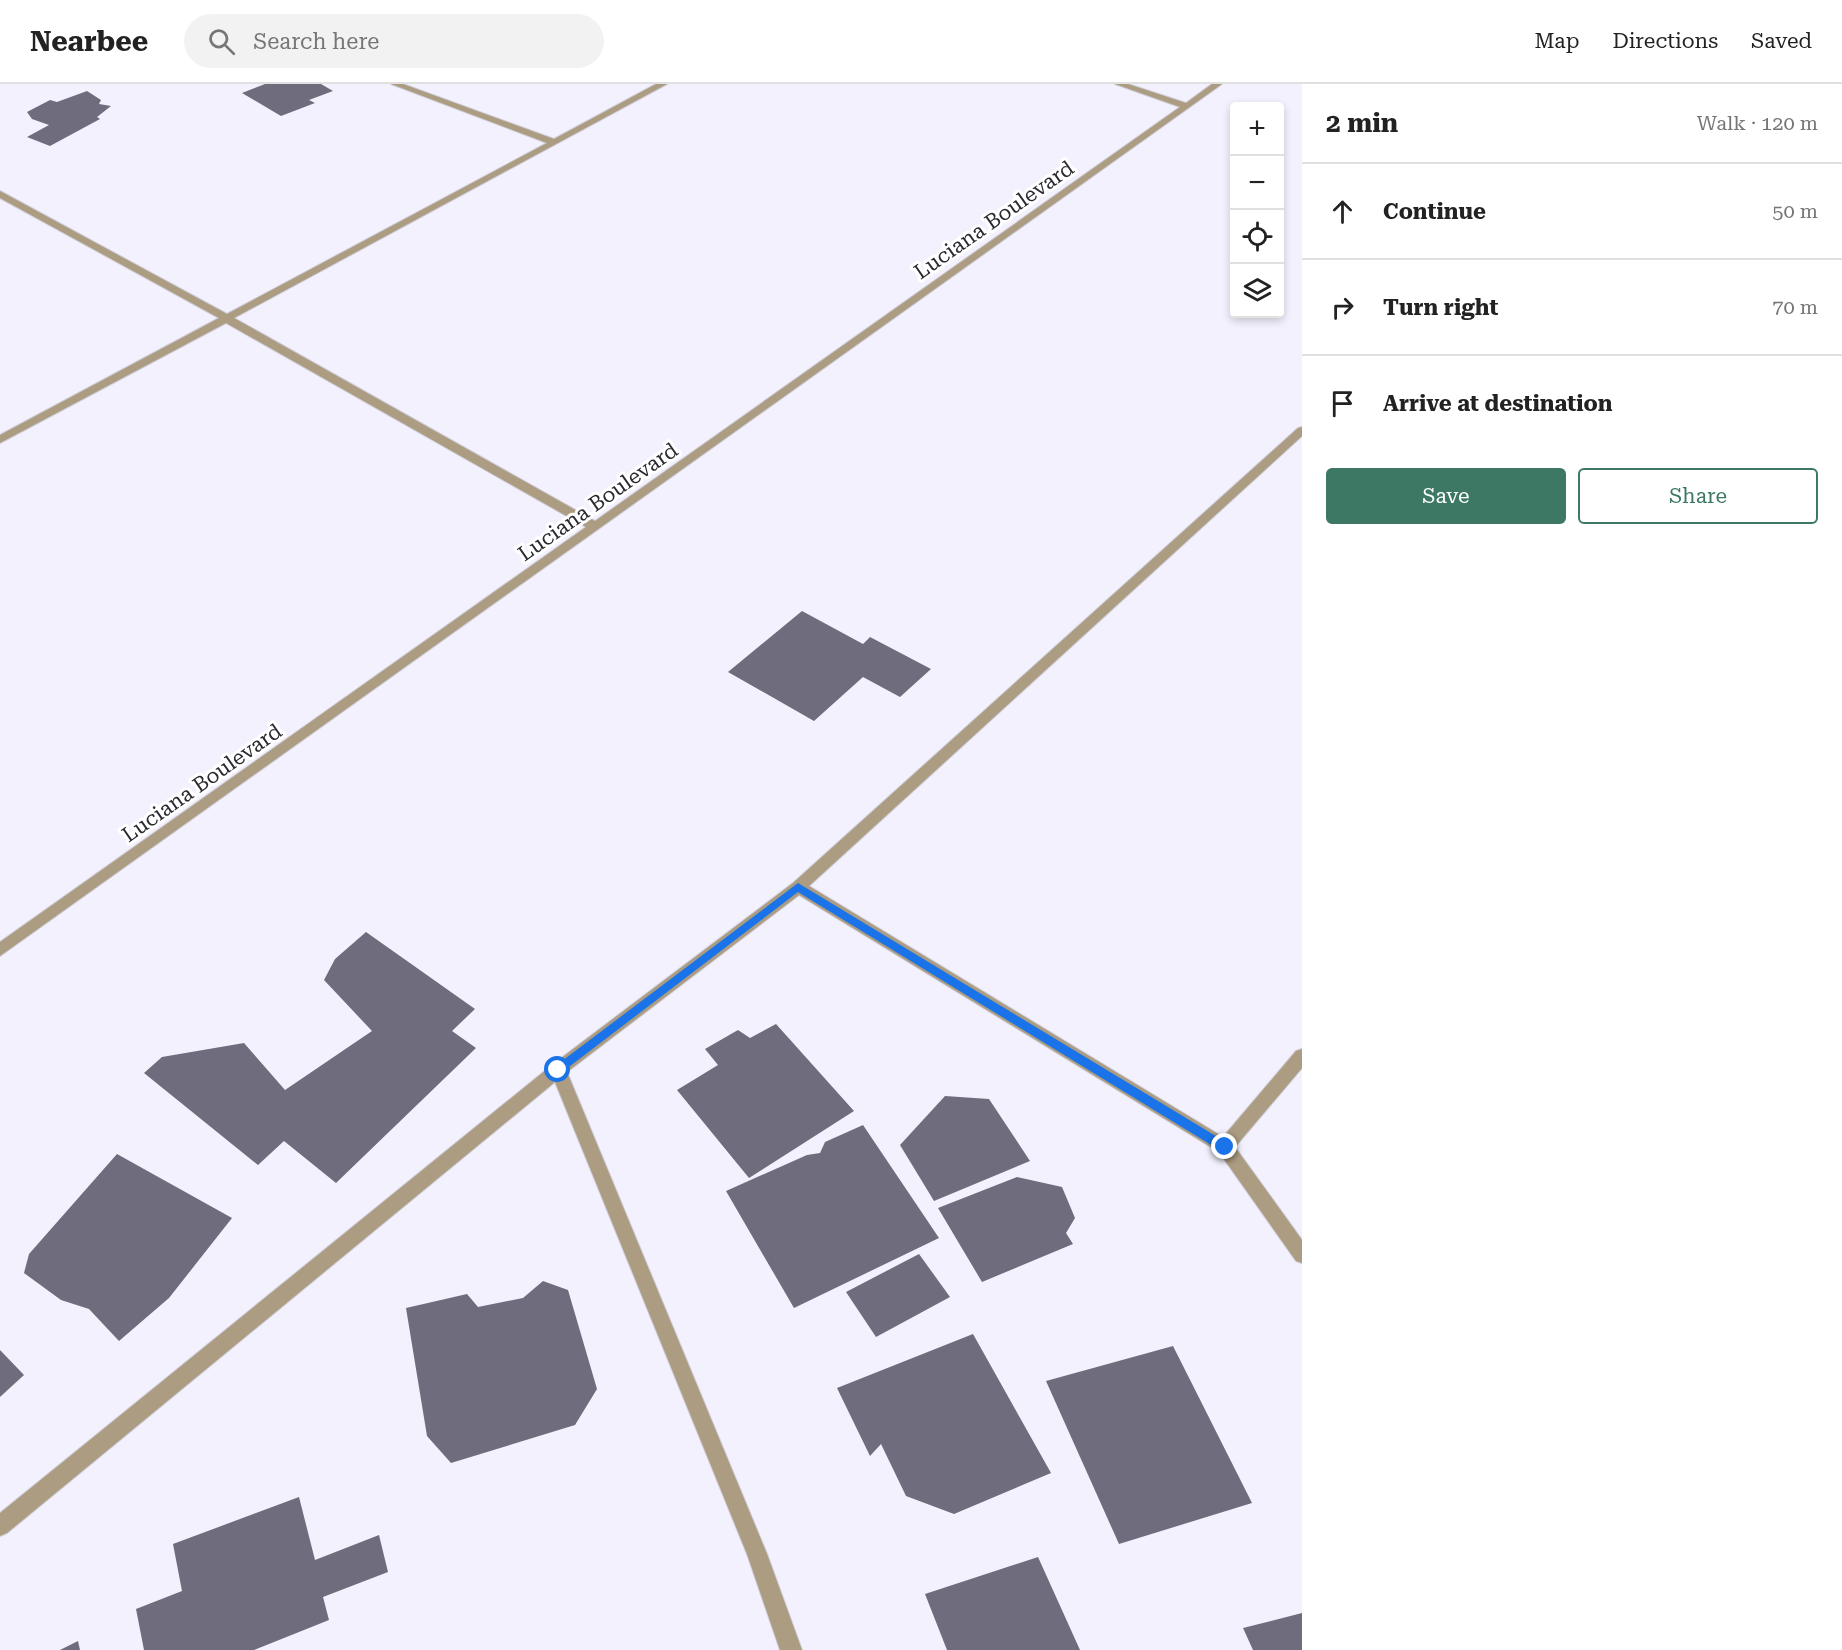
<!DOCTYPE html>
<meta charset="utf-8">
<style>
:root{--surface:#fff;--page:#f2f2f2;--text:#222;--muted:#767676;--line:#e0e0e0;--accent:#3c7863}
body{margin:0;font-family:"Roboto Serif",serif;background:var(--page);color:var(--text)}
.controls{position:absolute;right:18px;top:18px;display:grid;overflow:hidden;border-radius:6px;box-shadow:0 3px 9px #0003}
.controls button{width:54px;height:54px;display:grid;place-items:center;padding:0;border:0;border-bottom:2px solid var(--line);background:var(--surface);color:var(--text);font:30px sans-serif}
.stop{position:absolute;width:18px;height:18px;margin:-14px;border:4px solid #1a73e8;border-radius:50%;background:#fff}
.stop.end{background:#1a73e8;border-color:#fff;box-shadow:0 2px 6px #0008}
.list{margin:0;padding:0;list-style:none}
h2{display:flex;justify-content:space-between;align-items:center;height:78px;margin:0;padding:0 24px;font-size:26px}
h2 small{font-size:20px;font-weight:400;color:var(--muted)}
.list li{display:grid;grid-template-columns:39px 1fr auto;gap:18px;align-items:center;box-sizing:border-box;height:96px;padding:0 24px;border-top:2px solid var(--line)}
.list b{display:block;font-size:22px;white-space:nowrap}
.list em{font-size:20px;font-style:normal;color:var(--muted)}
.actions{display:flex;gap:12px;padding:18px 24px}
.actions a{flex:1;padding:14px 0;border:2px solid var(--accent);border-radius:6px;text-align:center;font-size:21px;color:var(--accent)}
.actions .main{background:var(--accent);color:#fff}
.icon{flex:none;width:33px;height:33px;fill:none;stroke:currentColor;stroke-width:2;stroke-linecap:round;stroke-linejoin:round}
.map{position:relative;flex:none;width:1302px;height:1566px;overflow:hidden}
header{display:flex;align-items:center;gap:36px;box-sizing:border-box;height:84px;padding:0 30px;background:var(--surface);border-bottom:2px solid var(--line)}
header strong{font-size:28px}
nav{display:flex;gap:33px;margin-inline-start:auto;font-size:21px}
.search{width:420px;height:54px;background:var(--page);display:flex;align-items:center;gap:15px;box-sizing:border-box;padding:0 21px;border-radius:33px;color:var(--muted);font-size:22px}
main{display:flex}
aside{flex:1;background:var(--surface)}
.map>svg:first-child{display:block}
.building{fill:#6e6c7d}
.lines{fill:none;stroke-linecap:round;stroke-linejoin:round}
.minor-casing{stroke:#cecdd8;stroke-width:2}
.minor{fill:#ac9c81;fill-rule:evenodd}
.route{fill:#1a73e8}
.labels{text-anchor:middle;stroke-width:6;stroke-linejoin:round;paint-order:stroke}
.street-label{font-size:21px;fill:#2a2930;stroke:#fff}
</style>
<header>
<strong>Nearbee</strong>
<div class="search"><svg class="icon" aria-label="search" viewBox="0 0 24 24"><circle cx="10" cy="10" r="6"/><path d="M15 15l6 6"/></svg>Search here</div>
<nav><a>Map</a><a>Directions</a><a>Saved</a></nav>
</header>
<main>
<div class="map">
<svg width="1302" height="1566" viewBox="0 0 1302 1566">
<rect width="100%" height="100%" fill="#f2f1fd"/>
<g class="building">
<polygon points="265,0 321,0 333,7 309,16 315,19 281,32 242,9"/>
<polygon points="87,7 101,16 99,20 111,22 97,33 100,35 50,62 27,53 49,41 32,35 27,28 50,16 57,18"/>
<polygon points="802,527 863,560 870,553 931,585 900,613 863,593 814,637 728,588"/>
<polygon points="366,848 475,925 452,947 476,964 336,1099 284,1057 258,1081 144,989 162,973 244,959 285,1006 372,947 324,896 335,875"/>
<polygon points="776,940 854,1027 749,1094 677,1006 718,981 705,965 738,946 750,954"/>
<polygon points="945,1012 989,1015 1030,1077 934,1117 900,1061"/>
<polygon points="863,1041 939,1154 794,1224 726,1107 807,1071 820,1069 825,1058"/>
<polygon points="117,1070 232,1134 169,1214 119,1257 89,1225 61,1216 24,1189 29,1170"/>
<polygon points="1017,1093 1062,1103 1075,1134 1066,1149 1073,1160 982,1198 938,1124"/>
<polygon points="919,1170 950,1213 876,1253 846,1208"/>
<polygon points="543,1197 568,1206 597,1305 575,1341 451,1379 427,1352 406,1224 467,1210 478,1223 523,1214"/>
<polygon points="973,1250 1051,1389 954,1430 906,1412 881,1360 870,1372 837,1304"/>
<polygon points="1173,1262 1252,1419 1119,1460 1046,1297"/>
<polygon points="0,1266 24,1291 0,1313"/>
<polygon points="299,1413 315,1476 379,1451 388,1488 323,1513 329,1536 254,1566 144,1566 136,1525 182,1507 173,1460"/>
<polygon points="1038,1473 1080,1566 947,1566 925,1510"/>
<polygon points="1302,1529 1302,1566 1253,1566 1243,1544"/>
<polygon points="78,1557 80,1566 60,1566"/>
</g>
<g class="lines">
<g class="minor-casing">
<g id="minor">
<polygon points="391,0 403,0 554,55 656,0 667,0 234,234 595,437 1180,23 1115,0 1128,0 1186,19 1212,0 1222,0 0,872 0,858 586,443 226,239 0,359 0,351 219,234 0,114 0,107 227,230 547,59"/>
<polygon points="1302,343 1302,352 809,802 1223,1053 1296,967 1302,965 1302,984 1235,1063 1302,1156 1302,1179 1296,1177 1219,1068 799,811 567,988 767,1470 802,1566 780,1566 747,1470 555,998 7,1449 0,1452 0,1429 552,981 793,799 1298,344"/>
</g>
</g>
<use href="#minor" class="minor"/>
</g>
<polygon class="route" points="798,799 1229,1060 1229,1067 1221,1067 798,808 561,989 554,989 554,983"/>
<g class="labels">
<g class="street-label">
<text transform="translate(994 136) rotate(-35)" y="7">Luciana Boulevard</text>
<text transform="translate(598 418) rotate(-35)" y="7">Luciana Boulevard</text>
<text transform="translate(202 699) rotate(-35)" y="7">Luciana Boulevard</text>
</g>
</g>
</svg>
<div class="controls">
<button>+</button>
<button>−</button>
<button><svg class="icon" aria-label="locate" viewBox="0 0 24 24"><circle cx="12" cy="12" r="6"/><path d="M12 2v4M12 18v4M2 12h4M18 12h4"/></svg></button>
<button><svg class="icon" aria-label="layers" viewBox="0 0 24 24"><path d="M12 4l9 5-9 5-9-5zM3 14l9 5 9-5"/></svg></button>
</div>
<div class="stop" style="left:558px;top:986px"></div>
<div class="stop end" style="left:1225px;top:1063px"></div>
</div>
<aside>
<h2>2 min<small>Walk · 120 m</small></h2>
<ul class="list">
<li><svg class="icon" aria-label="ahead" viewBox="0 0 24 24"><path d="M12 20V5M6 11l6-6 6 6"/></svg><div><b>Continue</b></div><em>50 m</em></li>
<li><svg class="icon" aria-label="right" viewBox="0 0 24 24"><path d="M7 20v-9h11M14 6l5 5-5 5"/></svg><div><b>Turn right</b></div><em>70 m</em></li>
<li><svg class="icon" aria-label="arrive" viewBox="0 0 24 24"><path d="M6 21V4h12l-3 4 3 4H6"/></svg><div><b>Arrive at destination</b></div></li>
</ul>
<div class="actions"><a class="main">Save</a><a>Share</a></div>
</aside>
</main>
